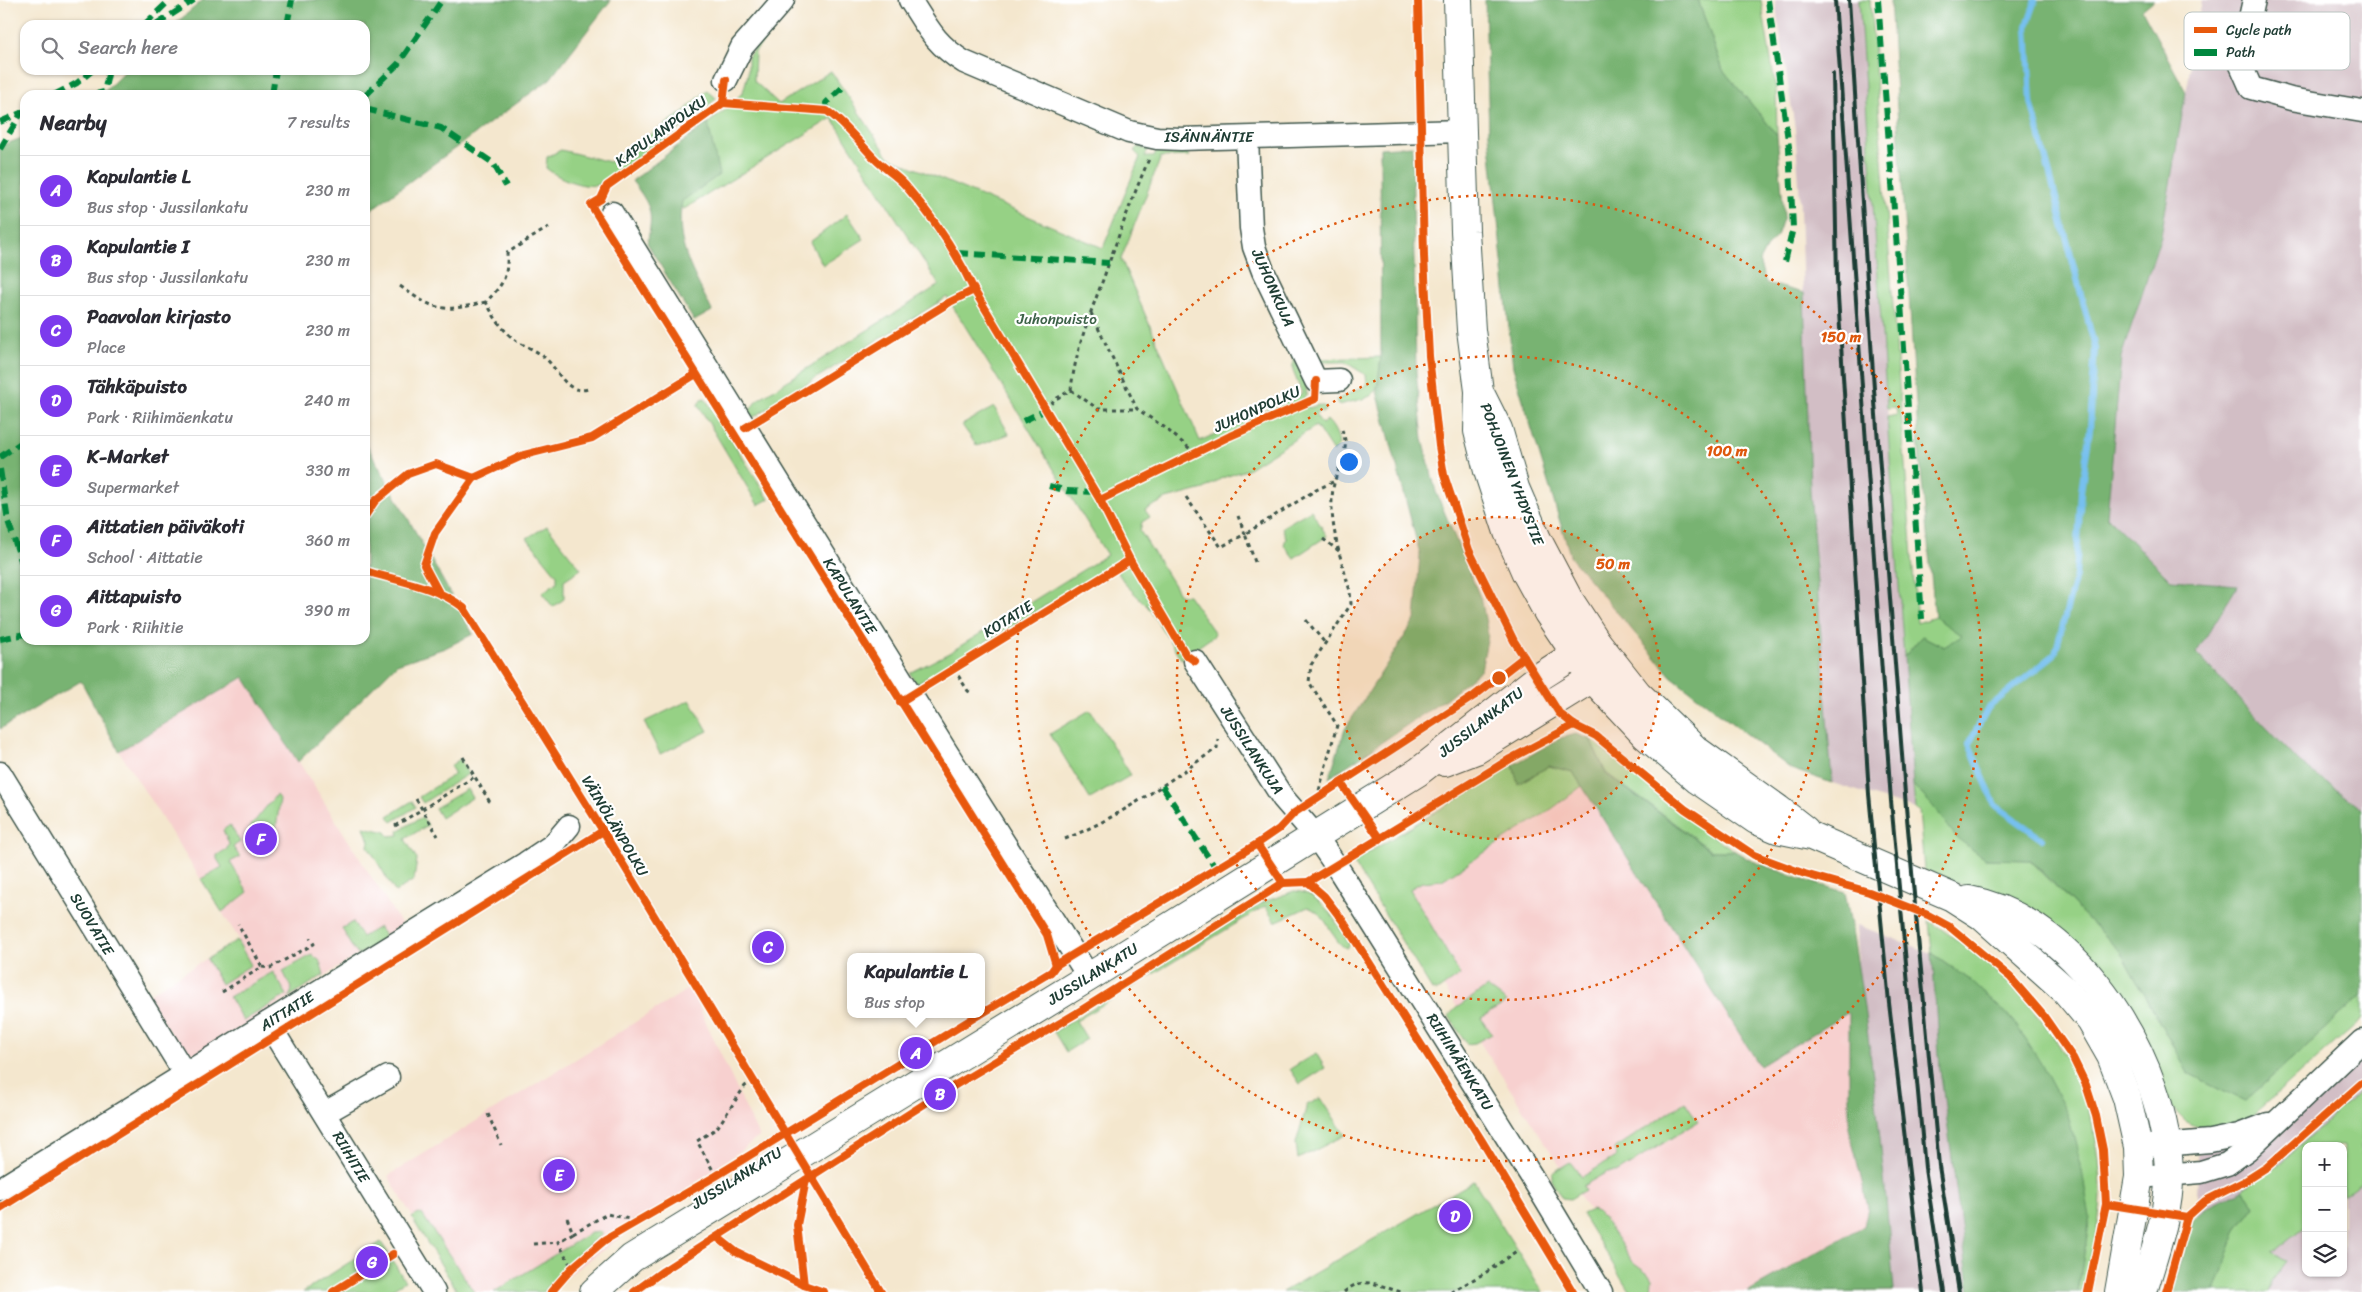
<!DOCTYPE html>
<meta charset="utf-8">
<style>
:root{--surface:#fff;--page:#f7f7f7;--text:#2b2b33;--muted:#7c7c81;--line:#e1e1e2;--accent:#7c3aed}
body{margin:0;font-family:Sriracha,sans-serif;background:var(--page);color:var(--text)}
.controls{position:absolute;right:15px;bottom:15px;display:grid;overflow:hidden;border-radius:10px;box-shadow:0 1px 4px #0004}
.controls button{width:45px;height:45px;display:grid;place-items:center;padding:0;border:0;border-bottom:1px solid var(--line);background:var(--surface);color:var(--text);font:25px sans-serif}
.you{position:absolute;left:1348px;top:461px;width:18px;height:18px;margin:-12px;border:4px solid #fff;border-radius:50%;background:#1a73e8;box-shadow:0 0 0 8px #1a73e833}
.badge{display:grid;place-items:center;width:32px;height:32px;border-radius:50%;background:var(--accent);color:#fff;font-size:16px;font-weight:700}
.pin{position:absolute;translate:-50% -50%;border:2px solid #fff;box-shadow:0 1px 5px #0006}
.popup{position:absolute;left:847px;top:953px;width:138px;height:65px;box-sizing:border-box;display:grid;place-content:center;border-radius:10px;background:var(--surface);filter:drop-shadow(0 1px 4px #0005);font-size:16px;white-space:nowrap;color:var(--muted)}
.popup b{font-size:19px;color:var(--text)}
.popup::after{content:'';position:absolute;left:50%;top:100%;margin-left:-10px;border:10px solid transparent;border-top-color:var(--surface)}
.list{margin:0;padding:0;list-style:none}
h2{display:flex;justify-content:space-between;align-items:center;height:65px;margin:0;padding:0 20px;font-size:21px}
h2 small{font-size:16px;font-weight:400;color:var(--muted)}
.list li{display:grid;grid-template-columns:32px 1fr auto;gap:15px;align-items:center;box-sizing:border-box;height:70px;padding:0 20px;border-top:1px solid var(--line)}
.list b{display:block;font-size:19px;white-space:nowrap}
.list p{margin:0;font-size:16px;white-space:nowrap;color:var(--muted)}
.list em{font-size:16px;font-style:normal;color:var(--muted)}
.icon{flex:none;width:28px;height:28px;fill:none;stroke:currentColor;stroke-width:2;stroke-linecap:round;stroke-linejoin:round}
.map{position:relative;flex:none;width:2362px;height:1292px;overflow:hidden}
.search{position:absolute;background:var(--surface);box-shadow:0 1px 4px #0004;left:20px;top:20px;width:350px;height:55px;display:flex;align-items:center;gap:12px;box-sizing:border-box;padding:0 18px;border-radius:15px;color:var(--muted);font-size:19px}
.panel{position:absolute;background:var(--surface);box-shadow:0 1px 4px #0004;left:20px;top:90px;width:350px;height:555px;border-radius:15px}
.map>svg:first-child{display:block}
.built{fill:#f7d0cf}
.industrial{fill:#d2bec5;fill-rule:evenodd}
.green{fill:#96d185;stroke:#5a875c}
.forest{fill:#78b372;stroke:#4c7853}
.lines{fill:none;stroke-linecap:round;stroke-linejoin:round}
.stream{stroke:#76c0ef;stroke-width:6}
.minor-casing{stroke:#3f564b;stroke-width:25}
.major-casing{stroke:#3f564b;stroke-width:30}
.path{stroke:#3f564b;stroke-width:3;stroke-dasharray:4 4;stroke-linecap:butt}
.minor{stroke:#fff;stroke-width:22}
.major{stroke:#fff;stroke-width:28}
.rail{stroke:#1f3d34;stroke-width:4}
.quiet{stroke:#00873e;stroke-width:6;stroke-dasharray:12 6;stroke-linecap:butt}
.cycleway-casing{stroke:#fff;stroke-width:11}
.cycleway{stroke:#e8590c;stroke-width:8}
.ring{fill:none;stroke:#de580e;stroke-width:2.5;stroke-dasharray:2.5 5}
.labels{text-anchor:middle;stroke-width:4.5;stroke-linejoin:round;paint-order:stroke}
.street-label{font-size:15px;fill:#1f3d34;stroke:#fff}
.park-label{font-size:15px;fill:#3d6248;stroke:#fff}
.key{fill:#fff;stroke:#bcc5c2;stroke-width:1}
.key-label{font-size:14px;fill:#1f3d34}
.centre{fill:#de580e;stroke:#fff;stroke-width:2.5}
.ring-label{font-size:15px;text-anchor:middle;font-weight:bold;fill:#de580e;stroke:#fff;stroke-width:4.5;stroke-linejoin:round;paint-order:stroke}
</style>
<div class="map">
<svg width="2362" height="1292" viewBox="0 0 2362 1292">
<rect width="100%" height="100%" fill="#fff"/>
<filter id="ink" filterUnits="userSpaceOnUse"><feTurbulence type="fractalNoise" baseFrequency=".02" numOctaves="2"/><feDisplacementMap in="SourceGraphic" scale="10" xChannelSelector="R" yChannelSelector="G"/><feConvolveMatrix kernelMatrix="1 2 1 2 8 2 1 2 1" color-interpolation-filters="sRGB"/></filter>
<filter id="wash" filterUnits="userSpaceOnUse"><feTurbulence type="fractalNoise" baseFrequency=".0096" numOctaves="4" result="noise"/><feDisplacementMap in="SourceGraphic" scale="20" xChannelSelector="R" yChannelSelector="G"/><feGaussianBlur stdDeviation="1.12" result="paint"/><feColorMatrix in="noise" values="0 0 0 0 0 0 0 0 0 0 0 0 0 0 0 0 0 1.4 0 .05"/><feComposite in="paint" operator="in"/></filter>
<g filter="url(#wash)">
<rect width="100%" height="100%" fill="#f4e7ce"/>
<g class="built">
<polygon points="244,675 403,927 199,1054 187,1054 181,1052 147,995 239,939 119,751"/>
<polygon points="1573,772 1760,1066 1849,1011 1866,1096 1894,1292 1636,1292 1621,1260 1442,984 1385,860"/>
<polygon points="690,988 759,1137 545,1292 458,1292 388,1176"/>
</g>
<g class="industrial">
<polygon points="1775,0 1859,0 1915,809 1832,783 1810,490 1799,183 1795,129"/>
<polygon points="2202,0 2362,0 2362,809 2299,762 2196,653 2107,517 2121,357 2161,236"/>
<polygon points="1857,925 1932,953 1940,1069 1970,1292 1894,1292 1866,1096 1859,1002"/>
<path d="M2362,1040V1292H2195L2198,1154L2276,1120ZM2306,1146H2343V1273H2306Z"/>
</g>
<g class="green">
<polygon points="1698,0 1761,0 1776,90 1777,135 1723,70"/>
<polygon points="1859,0 1870,0 1917,623 1935,617 1963,636 1944,647 1922,636 1904,657 1887,417 1897,415 1896,407 1887,408"/>
<path d="M763,36L766,38L755,52L754,81L779,104L831,71L889,157L1103,248L1140,157L1135,152L1137,147L1148,149L1145,157H1154L1157,150L1186,151L1189,156L1161,157L1121,259L1200,441L1302,393L1293,371V356L1306,386L1307,395L1304,397L1309,408L1319,405L1326,407V410L1322,413L1320,410L1315,414L1322,424L1327,420C1334,427 1338,435 1339,445L1333,452L1316,426L1246,470L1222,478L1204,489L1166,499L1145,510L1150,517L1142,522L1140,531L1180,595H1188L1212,629L1215,635L1181,659L1148,607L1126,585L1113,565L916,684L910,673L949,653L1107,555L947,297L752,418L750,410L757,400L939,285L832,118L684,209L632,181L724,111L743,92L748,74V57Z"/>
<path d="M707,90L716,98L699,116L598,185C582,188 558,178 546,168L547,157L561,150L610,162L682,113Z"/>
<polygon points="847,214 864,239 823,265 810,242"/>
<path d="M1381,357C1376,401 1380,394 1339,405L1336,400L1367,385L1366,375L1345,362H1316L1320,359Z"/>
<polygon points="705,398 769,499 758,505 698,405 701,399"/>
<polygon points="994,407 1009,434 977,446 962,425"/>
<polygon points="1311,510 1327,536 1294,558 1284,545 1286,538 1282,527"/>
<polygon points="547,526 581,569 564,580 564,599 553,607 542,593 557,582 557,575 527,538"/>
<polygon points="690,700 708,731 660,754 644,722"/>
<polygon points="1090,710 1131,775 1090,799 1050,734"/>
<polygon points="1590,739 1691,821 1735,851 1712,851 1606,773"/>
<polygon points="460,759 468,774 423,803 419,797 455,774 450,766"/>
<polygon points="1513,765 1518,784 1549,766 1573,772 1582,786 1553,808 1442,880 1422,882 1410,889 1460,975 1437,991 1432,990 1353,862"/>
<polygon points="1913,785 1985,859 2030,860 2121,953 2188,1073 2245,1101 2362,995 2362,1019 2249,1119 2217,1129 2200,1128 2185,1121 2174,1110 2163,1090 2135,1027 2013,905 1924,870 1919,811 1915,809"/>
<polygon points="467,789 472,798 441,818 435,808"/>
<polygon points="276,795 280,799 276,829 260,845 249,828"/>
<polygon points="412,801 416,807 392,822 388,816"/>
<polygon points="422,817 428,825 405,839 417,859 414,880 395,892 368,846 369,841 364,827 386,832 389,836 399,835 398,831"/>
<polygon points="230,825 240,842 233,847 240,857 230,862 248,892 222,912 201,879 222,867 217,859 217,855 227,849 229,844 223,830"/>
<path d="M1294,891C1324,893 1336,923 1350,945L1346,948C1331,941 1330,916 1308,907L1275,922L1265,906L1076,1021L1087,1039L1066,1052L1054,1032L1264,902Z"/>
<path d="M1929,921C2029,985 2101,1070 2101,1195C2101,1222 2088,1264 2083,1292H2078L2082,1265L1970,980L1932,953Z"/>
<polygon points="353,922 362,937 379,927 384,934 384,939 358,955 350,944 342,928"/>
<polygon points="237,940 251,965 221,984 207,959"/>
<polygon points="312,955 320,961 324,975 289,997 292,990 283,971"/>
<polygon points="273,972 287,995 243,1021 229,997"/>
<polygon points="1487,987 1507,1002 1481,1018 1492,1034 1475,1043 1467,1044 1449,1016 1455,1009"/>
<polygon points="1316,1053 1325,1068 1300,1084 1290,1069"/>
<polygon points="2362,1089 2362,1182 2343,1196 2343,1146 2306,1146 2306,1226 2272,1253 2286,1262 2272,1281 2268,1292 2214,1292 2237,1230 2255,1206 2243,1190 2281,1163"/>
<polygon points="1321,1098 1345,1135 1298,1159 1296,1143 1307,1105"/>
<polygon points="1685,1102 1698,1121 1618,1172 1607,1172 1583,1186 1585,1190 1570,1199 1562,1198 1552,1181 1552,1173 1570,1162 1582,1177 1617,1156 1614,1149"/>
<polygon points="1474,1181 1543,1292 1282,1292"/>
<polygon points="1591,1210 1597,1212 1603,1218 1633,1262 1648,1273 1652,1279 1651,1292 1630,1292 1582,1214"/>
<polygon points="417,1213 422,1214 474,1292 458,1292 412,1218"/>
<polygon points="600,1232 602,1234 571,1260 544,1292 494,1292 590,1233"/>
<polygon points="381,1242 405,1281 387,1292 303,1292"/>
</g>
<g class="forest">
<polygon points="203,0 611,0 550,79 365,214 365,95 101,95 126,70 365,70 365,25 174,25"/>
<polygon points="1485,0 1698,0 1723,70 1777,135 1784,216 1777,236 1766,248 1759,261 1766,283 1804,293 1810,490 1832,783 1791,769 1671,676 1571,558 1513,367 1489,134"/>
<polygon points="1890,0 2154,0 2142,10 2186,92 2161,236 2121,357 2107,517 2171,580 2238,585 2196,653 2299,762 2362,809 2362,995 2245,1101 2188,1073 2121,953 2031,860 1985,859 1957,838 1932,805 1913,785 1904,657 1922,636 1944,647 1962,636 1935,617 1919,450"/>
<path d="M708,123L719,175L682,201C674,245 694,273 712,311L694,321L647,243C654,212 651,206 632,181Z"/>
<polygon points="25,137 25,640 365,640 365,442 473,634 445,648 397,664 298,762 244,677 119,751 81,681 0,729 0,146"/>
<polygon points="1412,146 1416,372 1423,439 1436,492 1482,602 1488,635 1481,670 1444,700 1329,778 1345,729 1415,620 1420,554 1377,391 1381,357 1380,148"/>
<path d="M1575,734L1590,739L1606,774L1711,851H1735L1750,860L1800,879L1845,892C1870,1024 1883,1158 1894,1291L1747,1292L1864,1226L1868,1207L1849,1128V1012L1760,1066L1573,772L1549,766L1518,784L1513,765L1561,738Z"/>
<polygon points="1932,953 1970,980 2013,1020 2040,1062 2068,1115 2081,1165 2090,1217 2078,1292 1970,1292 1940,1069"/>
<polygon points="2243,1190 2255,1206 2237,1230 2215,1292 2172,1292 2193,1219 2208,1207"/>
</g>
<g class="lines">
<polyline class="stream" points="2036,0 2027,26 2031,102 2095,348 2090,429 2081,492 2076,575 2055,654 1988,708 1969,744 1995,805 2042,839"/>
</g>
</g>
<g filter="url(#ink)">
<g class="lines">
<g class="minor-casing">
<g id="minor">
<path d="M910,0C928,28 935,44 964,62L1129,132L1157,138L1181,139L1462,131"/>
<polyline points="2254,0 2240,63 2251,88 2291,99 2362,111"/>
<polyline points="726,80 742,47 783,0"/>
<polyline points="1247,138 1251,228 1254,247 1263,271 1316,381 1339,380"/>
<polyline points="612,213 944,748 1089,977"/>
<polyline points="1195,661 1283,798 1315,835 1341,873 1530,1174 1601,1292"/>
<polyline points="0,773 185,1074"/>
<polyline points="268,1023 434,1292"/>
<polyline points="325,1113 388,1077"/>
<polyline points="2138,1147 2210,1141 2239,1135 2268,1124"/>
<polyline points="2139,1177 2201,1172 2227,1164 2248,1149 2362,1041"/>
<polyline points="0,1189 526,863 553,845 569,826"/>
</g>
</g>
<g class="major-casing">
<g id="major">
<polyline points="1458,0 1465,231 1471,330 1479,391 1478,431 1488,471 1508,532 1526,573 1548,613 1592,678 1645,735 1698,780 1756,820 1777,829 1811,836 1952,897 1982,916 2066,991 2091,1021 2111,1056 2127,1098 2138,1147 2139,1177 2119,1292"/>
<polyline points="1482,397 1498,429 1515,488 1537,539 1568,598 1596,641 1637,693 1696,750 1778,809 1805,830"/>
<polyline points="1445,762 1476,750 1607,669"/>
<path d="M1969,900C2082,921 2167,1065 2169,1174C2170,1213 2153,1255 2143,1292"/>
<polyline points="594,1292 632,1258 1089,977 1418,772 1538,678 1596,641"/>
</g>
</g>
<g class="path">
<path d="M549,227L507,253C508,278 503,284 486,302C493,315 501,329 514,339C523,346 535,349 544,357C559,369 565,395 588,389"/>
<path d="M400,286C436,312 443,312 486,302"/>
<polyline points="1091,313 1137,409 1164,427 1195,453"/>
<polyline points="1071,390 1098,409 1137,409"/>
<path d="M1046,410L1054,400L1071,390C1075,351 1090,314 1104,277C1118,237 1132,198 1149,159"/>
<polyline points="1186,497 1221,547 1245,534 1238,516"/>
<polyline points="1323,539 1339,551"/>
<polyline points="1255,562 1245,534 1316,490 1335,481"/>
<polyline points="1306,620 1325,643"/>
<polyline points="954,669 968,691 973,694"/>
<polyline points="463,757 491,804"/>
<path d="M1317,798L1337,725L1309,682L1311,665L1351,604L1350,591C1341,559 1328,522 1333,489C1336,467 1352,452 1342,430"/>
<polyline points="416,799 438,836"/>
<polyline points="395,826 474,777"/>
<path d="M1065,839C1120,817 1168,782 1217,748L1218,739"/>
<polyline points="262,967 270,968 314,944 310,938"/>
<polyline points="222,992 262,967 238,924"/>
<polyline points="488,1114 501,1145"/>
<polyline points="716,1176 697,1141 717,1128 745,1086 752,1082"/>
<polyline points="567,1218 573,1233 558,1242 572,1268"/>
<polyline points="573,1233 607,1214 638,1221"/>
<polyline points="533,1244 558,1242"/>
<path d="M1344,1292C1366,1274 1379,1287 1402,1292"/>
<polyline points="1451,1292 1485,1273 1518,1250"/>
</g>
<use href="#minor" class="minor"/>
<use href="#major" class="major"/>
<g class="rail">
<polyline points="1835,0 1891,801 1925,1168 1944,1292"/>
<polyline points="1849,0 1874,389 1906,807 1939,1166 1959,1292"/>
<polyline points="1833,74 1837,280 1869,794 1889,1003 1923,1292"/>
</g>
<g class="quiet">
<polyline points="1768,0 1789,147 1793,228 1784,266"/>
<polyline points="1878,0 1900,288 1922,619"/>
<polyline points="144,25 170,0"/>
<polyline points="156,25 194,0"/>
<polyline points="287,25 292,0"/>
<polyline points="54,95 77,83 93,70"/>
<polyline points="93,95 104,92 109,70"/>
<polyline points="272,95 276,70"/>
<polyline points="365,96 398,64 442,0"/>
<polyline points="365,109 441,128 493,163 506,186"/>
<polyline points="827,111 826,103 842,88"/>
<polyline points="0,122 23,112"/>
<polyline points="0,149 22,112 25,111"/>
<polyline points="957,253 1109,263"/>
<polyline points="1023,421 1046,410"/>
<polyline points="0,457 25,440"/>
<polyline points="0,469 8,521 25,572"/>
<polyline points="1049,486 1067,491 1095,492"/>
<polyline points="0,639 25,634"/>
<polyline points="1162,786 1216,869"/>
</g>
<g class="cycleway-casing">
<g id="cycleway">
<polyline points="1418,0 1424,256 1429,356 1439,446 1444,475 1469,550 1514,641 1559,713 1574,725 1596,736 1685,809 1754,855 1805,874 1869,892 1928,915 1950,927 2010,977 2043,1015 2073,1058 2086,1085 2096,1116 2103,1150 2106,1204 2088,1292"/>
<polyline points="726,80 723,103 607,186 601,199 591,205 1047,935 1056,965"/>
<path d="M723,103L827,111C846,124 859,143 876,160C885,169 896,175 905,185C933,217 956,251 974,290L1100,500L1130,560L1186,655L1195,661"/>
<polyline points="745,428 950,302 974,290"/>
<polyline points="1100,500 1230,436 1315,399 1316,381"/>
<polyline points="365,516 375,501 408,474 436,464 474,478 524,455 592,438 696,374"/>
<path d="M365,571C398,581 437,586 464,608L603,831L881,1292"/>
<polyline points="439,593 424,565 435,533 474,478"/>
<polyline points="900,702 1130,560"/>
<polyline points="1341,783 1380,839"/>
<polyline points="1257,844 1283,883 1308,882 1324,896 1343,921 1482,1141 1573,1292"/>
<polyline points="1308,882 1510,759 1574,725"/>
<polyline points="981,1014 1051,972 1056,965 1074,954 1257,844 1279,829 1294,813 1474,696 1524,657"/>
<polyline points="806,1180 797,1225 804,1285 824,1292"/>
<polyline points="2106,1204 2187,1217 2205,1201 2245,1181 2267,1167 2362,1083"/>
<polyline points="0,1208 603,831"/>
<polyline points="717,1237 736,1252 804,1285"/>
<polyline points="333,1292 393,1254"/>
<polyline points="551,1292 572,1268 605,1240 716,1176 980,1014"/>
<polyline points="634,1292 663,1271 940,1094 1077,1013 1283,883"/>
<polyline points="2166,1292 2187,1217"/>
</g>
</g>
<use href="#cycleway" class="cycleway"/>
</g>
</g>
<circle cx="1499" cy="678" r="161" fill="#de580e" fill-opacity=".12"/>
<g class="ring">
<circle cx="1499" cy="678" r="161"/>
<circle cx="1499" cy="678" r="322"/>
<circle cx="1499" cy="678" r="483"/>
</g>
<g class="labels">
<g class="street-label">
<text transform="translate(661 131) rotate(-36)" y="5">KAPULANPOLKU</text>
<text x="1209" y="142">ISÄNNÄNTIE</text>
<text transform="translate(1273 288) rotate(66)" y="5">JUHONKUJA</text>
<text transform="translate(1257 409) rotate(-24)" y="5">JUHONPOLKU</text>
<text transform="translate(1512 474) rotate(69)" y="5">POHJOINEN YHDYSTIE</text>
<text transform="translate(850 596) rotate(58)" y="5">KAPULANTIE</text>
<text transform="translate(1008 619) rotate(-32)" y="5">KOTATIE</text>
<text transform="translate(1481 722) rotate(-38)" y="5">JUSSILANKATU</text>
<text transform="translate(1252 750) rotate(57)" y="5">JUSSILANKUJA</text>
<text transform="translate(615 826) rotate(59)" y="5">VÄINÖLÄNPOLKU</text>
<text transform="translate(92 924) rotate(59)" y="5">SUOVATIE</text>
<text transform="translate(1093 974) rotate(-32)" y="5">JUSSILANKATU</text>
<text transform="translate(287 1011) rotate(-32)" y="5">AITTATIE</text>
<text transform="translate(1460 1062) rotate(58)" y="5">RIIHIMÄENKATU</text>
<text transform="translate(351 1157) rotate(59)" y="5">RIIHITIE</text>
<text transform="translate(737 1178) rotate(-32)" y="5">JUSSILANKATU</text>
</g>
<g class="park-label">
<text x="1057" y="324">Juhonpuisto</text>
</g>
</g>
<rect x="2184" y="12" width="166" height="58" rx="8" class="key"/>
<rect x="2194" y="27" width="23" height="6" fill="#e8590c"/>
<rect x="2194" y="49" width="23" height="7" fill="#00873e"/>
<g class="key-label">
<text x="2226" y="35">Cycle path</text>
<text x="2226" y="57">Path</text>
</g>
<circle cx="1499" cy="678" r="8" class="centre"/>
<g class="ring-label">
<text x="1841" y="342">150 m</text>
<text x="1727" y="456">100 m</text>
<text x="1613" y="569">50 m</text>
</g>
</svg>
<div class="controls">
<button>+</button>
<button>−</button>
<button><svg class="icon" aria-label="layers" viewBox="0 0 24 24"><path d="M12 4l9 5-9 5-9-5zM3 14l9 5 9-5"/></svg></button>
</div>
<div class="you"></div>
<div class="pin badge" style="left:916px;top:1053px">A</div>
<div class="popup"><b>Kapulantie L</b>Bus stop</div>
<div class="pin badge" style="left:940px;top:1094px">B</div>
<div class="pin badge" style="left:768px;top:947px">C</div>
<div class="pin badge" style="left:1455px;top:1216px">D</div>
<div class="pin badge" style="left:559px;top:1175px">E</div>
<div class="pin badge" style="left:261px;top:839px">F</div>
<div class="pin badge" style="left:372px;top:1262px">G</div>
<div class="search"><svg class="icon" aria-label="search" viewBox="0 0 24 24"><circle cx="10" cy="10" r="6"/><path d="M15 15l6 6"/></svg>Search here</div>
<section class="panel">
<h2>Nearby<small>7 results</small></h2>
<ul class="list">
<li><span class="badge">A</span><div><b>Kapulantie L</b><p>Bus stop · Jussilankatu</p></div><em>230 m</em></li>
<li><span class="badge">B</span><div><b>Kapulantie I</b><p>Bus stop · Jussilankatu</p></div><em>230 m</em></li>
<li><span class="badge">C</span><div><b>Paavolan kirjasto</b><p>Place</p></div><em>230 m</em></li>
<li><span class="badge">D</span><div><b>Tähkäpuisto</b><p>Park · Riihimäenkatu</p></div><em>240 m</em></li>
<li><span class="badge">E</span><div><b>K-Market</b><p>Supermarket</p></div><em>330 m</em></li>
<li><span class="badge">F</span><div><b>Aittatien päiväkoti</b><p>School · Aittatie</p></div><em>360 m</em></li>
<li><span class="badge">G</span><div><b>Aittapuisto</b><p>Park · Riihitie</p></div><em>390 m</em></li>
</ul>
</section>
</div>
